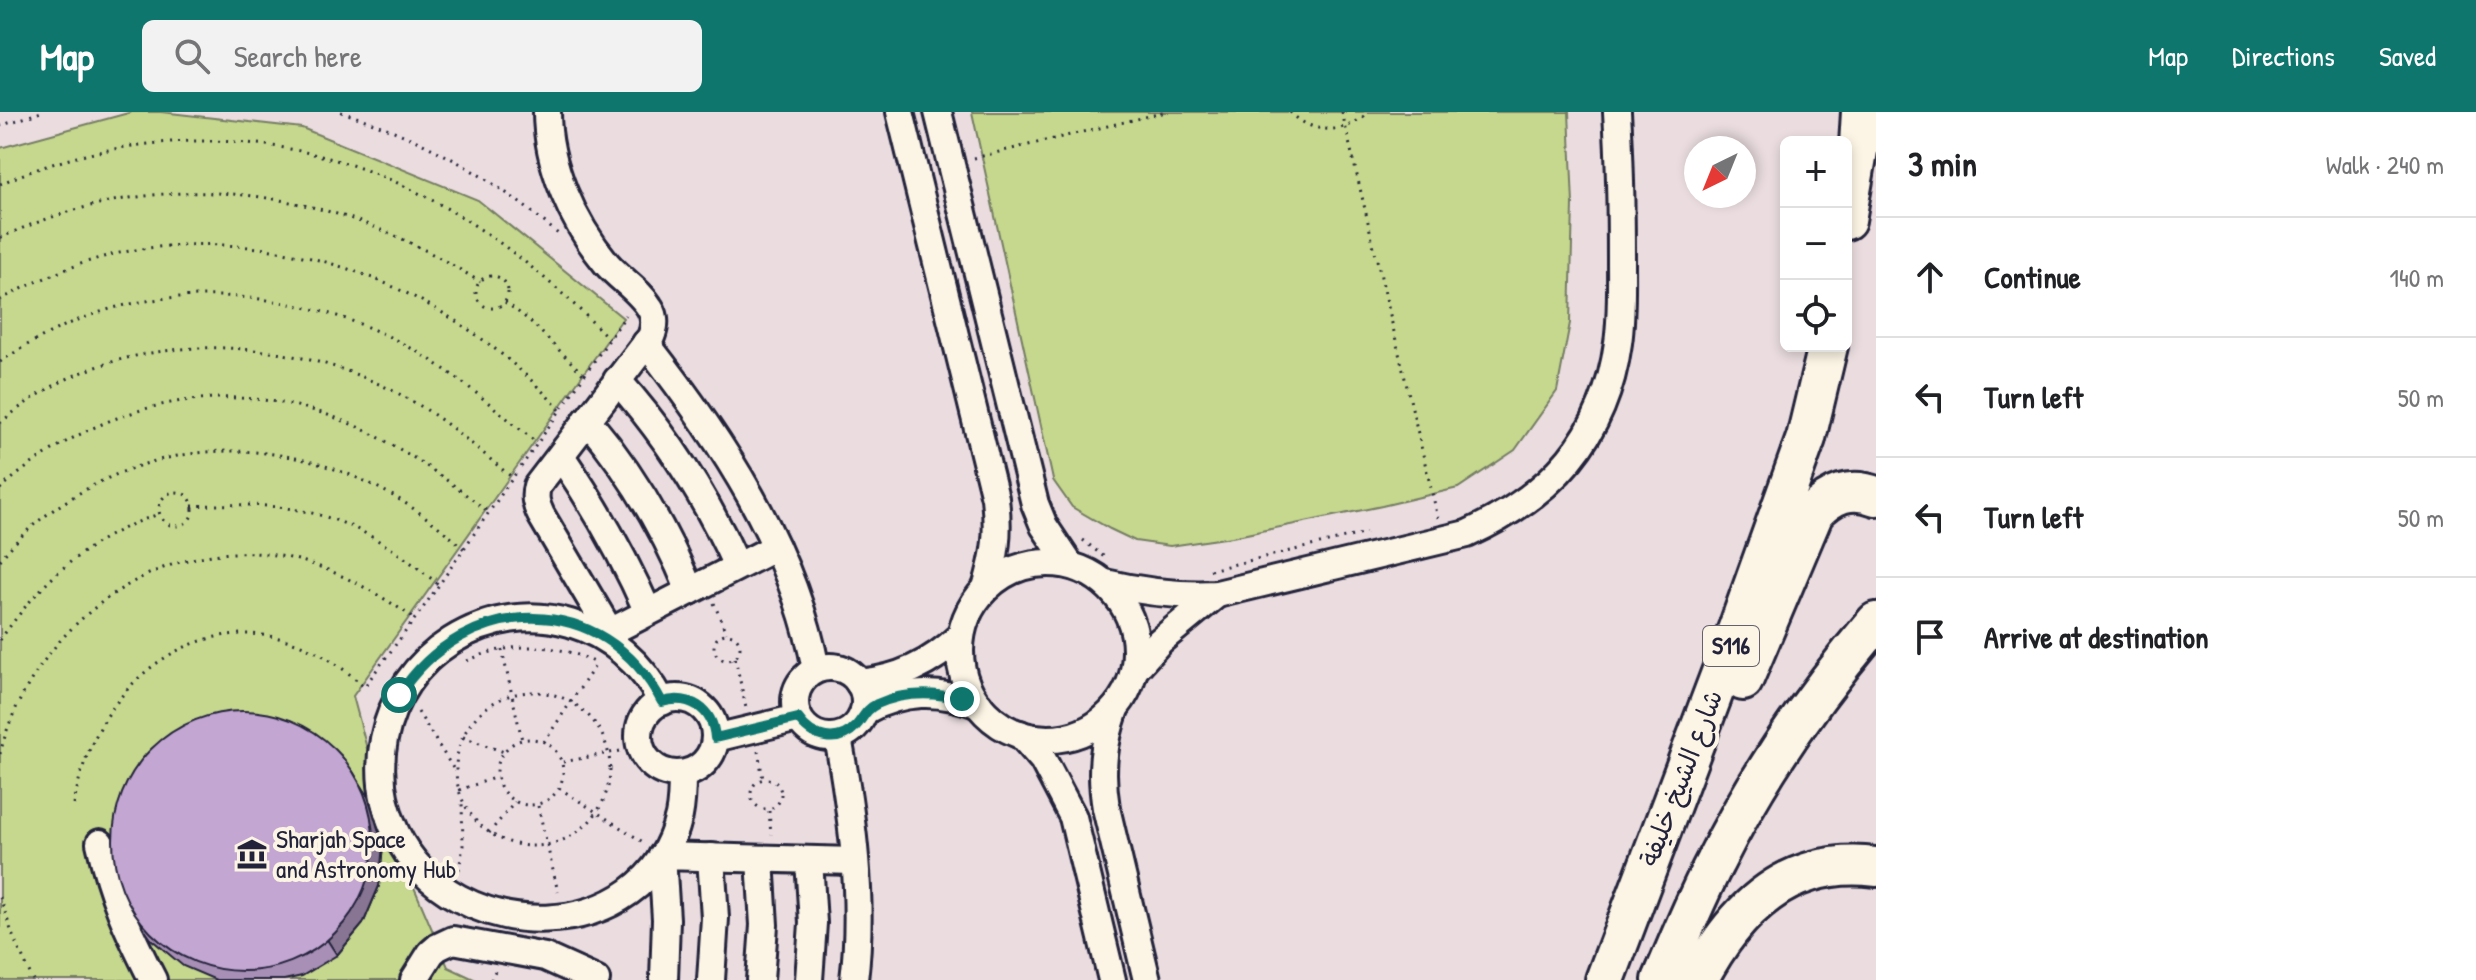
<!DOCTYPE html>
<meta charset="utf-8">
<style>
:root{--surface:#fff;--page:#f2f2f2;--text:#202124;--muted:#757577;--line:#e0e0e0;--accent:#0f766e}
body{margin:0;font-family:"Patrick Hand","Playpen Sans Arabic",sans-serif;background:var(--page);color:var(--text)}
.controls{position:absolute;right:24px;top:24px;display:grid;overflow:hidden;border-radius:12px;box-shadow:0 4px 12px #0003}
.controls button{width:72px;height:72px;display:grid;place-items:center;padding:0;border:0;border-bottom:2px solid var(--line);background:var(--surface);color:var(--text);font:40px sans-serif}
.compass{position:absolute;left:1684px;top:24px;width:72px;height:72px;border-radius:50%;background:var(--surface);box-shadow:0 4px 12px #0003;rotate:223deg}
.stop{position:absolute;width:24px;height:24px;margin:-18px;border:6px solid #0f766e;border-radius:50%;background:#fff}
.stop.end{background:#0f766e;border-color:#fff;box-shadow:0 2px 8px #0008}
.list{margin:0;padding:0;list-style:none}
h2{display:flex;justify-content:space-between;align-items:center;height:104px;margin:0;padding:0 32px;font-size:34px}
h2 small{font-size:26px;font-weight:400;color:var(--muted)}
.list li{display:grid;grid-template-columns:52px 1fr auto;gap:24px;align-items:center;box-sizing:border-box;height:120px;padding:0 32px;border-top:2px solid var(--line)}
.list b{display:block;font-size:30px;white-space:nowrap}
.list em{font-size:26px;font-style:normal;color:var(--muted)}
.icon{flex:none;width:44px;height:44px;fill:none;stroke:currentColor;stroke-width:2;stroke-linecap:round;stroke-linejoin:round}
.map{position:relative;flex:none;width:1876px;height:868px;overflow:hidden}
header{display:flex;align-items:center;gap:48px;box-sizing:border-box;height:112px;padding:0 40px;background:var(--accent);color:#fff}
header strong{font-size:38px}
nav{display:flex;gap:44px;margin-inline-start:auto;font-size:28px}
.search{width:560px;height:72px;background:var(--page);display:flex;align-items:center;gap:20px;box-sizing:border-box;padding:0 28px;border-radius:12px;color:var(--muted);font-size:30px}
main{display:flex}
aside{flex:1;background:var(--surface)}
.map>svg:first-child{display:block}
.green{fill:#c6d88d;stroke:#747d64;stroke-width:2}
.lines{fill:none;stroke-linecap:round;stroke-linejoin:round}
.minor-casing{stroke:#22223b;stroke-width:32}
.highway-casing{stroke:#22223b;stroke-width:44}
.path{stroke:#22223b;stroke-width:3;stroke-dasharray:2 6;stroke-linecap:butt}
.minor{stroke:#fcf5e5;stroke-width:26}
.highway{stroke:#fcf5e5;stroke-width:38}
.wall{fill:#a88fb5;stroke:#22223b;stroke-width:2}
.shaded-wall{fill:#887493;stroke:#22223b;stroke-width:2}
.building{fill:#c3a6d2;stroke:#22223b;stroke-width:2}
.route{stroke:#0f766e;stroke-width:10}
.labels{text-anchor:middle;stroke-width:8;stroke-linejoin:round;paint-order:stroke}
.shield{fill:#fcf5e5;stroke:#63616e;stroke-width:2}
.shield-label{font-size:24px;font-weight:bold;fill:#22223b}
.street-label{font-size:26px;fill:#22223b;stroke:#fcf5e5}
.poi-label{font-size:26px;fill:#22223b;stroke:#fcf5e5;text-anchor:start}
</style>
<header>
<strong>Map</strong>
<div class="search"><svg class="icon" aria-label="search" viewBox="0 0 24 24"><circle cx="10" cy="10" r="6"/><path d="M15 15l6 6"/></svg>Search here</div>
<nav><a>Map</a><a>Directions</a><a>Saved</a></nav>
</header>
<main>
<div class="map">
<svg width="1876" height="868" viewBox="0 0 1876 868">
<rect width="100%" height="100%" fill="#ebdddf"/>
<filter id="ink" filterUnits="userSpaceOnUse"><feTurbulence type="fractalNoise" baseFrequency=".0125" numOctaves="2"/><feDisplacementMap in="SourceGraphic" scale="16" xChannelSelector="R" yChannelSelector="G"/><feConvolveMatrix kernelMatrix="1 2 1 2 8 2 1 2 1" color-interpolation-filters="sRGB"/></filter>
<g filter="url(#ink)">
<g class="green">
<polygon points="132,0 161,0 302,16 478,88 623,206 353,584 387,712 448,855 476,868 0,868 0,36"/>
<polygon points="972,0 1569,0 1573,92 1570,211 1557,279 1515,338 1458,376 1382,394 1232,425 1170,434 1135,429 1110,417 1072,395 1053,368"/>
</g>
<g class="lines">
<g class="minor-casing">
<g id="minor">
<path d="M547,0C547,53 573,111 607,152C620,167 640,179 650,196C656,205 655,215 651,225L537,374C534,385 536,393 541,403L610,520"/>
<path d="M900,0L995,386C999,421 996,443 986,476"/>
<polyline points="938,0 1035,392 1044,414 1070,453"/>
<path d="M646,231C721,327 793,435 816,557"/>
<path d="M617,268C668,325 706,385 737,454"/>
<path d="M587,308C631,360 664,415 690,479"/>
<path d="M561,344C595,394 624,445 648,500"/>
<circle cx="1048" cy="539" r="88"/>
<path d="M1105,471C1143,480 1178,484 1217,482L1467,422C1552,383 1605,326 1618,231C1622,204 1621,174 1621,146C1621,97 1620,49 1617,0"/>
<polyline points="602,524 776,435"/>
<circle cx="830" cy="590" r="35"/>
<polyline points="1135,557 1160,529 1217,482"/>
<path d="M859,571C899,567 931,552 960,524"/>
<circle cx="677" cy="624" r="38"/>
<path d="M662,590C621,510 529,480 451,529C416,551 392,586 384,627C378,659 382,692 396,721C451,837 647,839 679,704C682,690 682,676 682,662"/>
<path d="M1115,597C1103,631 1100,660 1106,696L1147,868"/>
<path d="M864,599C903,578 938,577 979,593"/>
<polyline points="1020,622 1043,648 1073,705 1112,868"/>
<path d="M838,625C852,704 864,787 854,868"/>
<polyline points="715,626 798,606"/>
<path d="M100,731C112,785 128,819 153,868"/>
<polyline points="809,748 813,811 809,868"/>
<polyline points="414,868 431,841 438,835 453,828 545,845 596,868"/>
<polyline points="664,868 666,807 662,744 854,749"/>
<polyline points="711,868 715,806 711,745"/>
<polyline points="760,868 764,813 760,747"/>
</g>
</g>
<g class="highway-casing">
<g id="highway">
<polyline points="1846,108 1859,33 1861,0"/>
<path d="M1743,569L1814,401C1831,382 1851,374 1876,384"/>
<polyline points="1605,868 1738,516 1806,326 1828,234"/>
<path d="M1662,868C1679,829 1695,788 1715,750C1758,663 1813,584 1876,510"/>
<path d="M1698,868C1735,797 1789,744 1876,755"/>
</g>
</g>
<g class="path">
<path d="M341,0C422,25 495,66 558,122"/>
<path d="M1290,0C1312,23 1346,23 1368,0"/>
<polyline points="1342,0 1438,406"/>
<polyline points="0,14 41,0"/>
<polyline points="974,46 1166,0"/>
<path d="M0,72C44,52 92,39 140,33C330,9 481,94 609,227"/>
<path d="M0,126C164,50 330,73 480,170"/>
<circle cx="492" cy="180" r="16"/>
<path d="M0,188C40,167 80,149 124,140C286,109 452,177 560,298"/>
<polyline points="505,190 530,209 584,263"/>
<path d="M0,250C34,227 70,209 110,197C210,169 327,187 416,239C460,265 498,299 537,331"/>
<path d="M0,311C22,293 45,277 71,265C181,216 315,231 417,292C451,312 482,341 513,366"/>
<polyline points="521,355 626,203"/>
<path d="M0,377C103,287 235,257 362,317C408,339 450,369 489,401"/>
<circle cx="176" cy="397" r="17"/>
<path d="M192,394C301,388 355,402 439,473"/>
<polyline points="1083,428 1108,448"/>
<path d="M0,448C25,416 58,392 94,373C220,307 364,342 464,437"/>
<polyline points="1210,458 1366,421"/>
<polyline points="714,491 726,521"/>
<circle cx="727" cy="535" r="13"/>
<path d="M0,528C43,467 88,426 159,402"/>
<polyline points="502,538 522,628"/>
<polyline points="735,546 746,596"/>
<path d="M467,549C507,530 555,530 594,550"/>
<circle cx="533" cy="657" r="77"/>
<polyline points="418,600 456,661"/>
<polyline points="463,625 504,640"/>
<circle cx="530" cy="660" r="33"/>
<polyline points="544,630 597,551"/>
<polyline points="758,639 763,667"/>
<path d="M0,642C31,516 162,414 294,447C338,458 377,481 414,506"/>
<polyline points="563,650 641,635"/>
<circle cx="766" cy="682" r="15"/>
<polyline points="559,676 643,730"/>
<polyline points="459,678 497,665"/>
<path d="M74,693C97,545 246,461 364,575L423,496L516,361"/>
<polyline points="538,694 558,780"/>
<polyline points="769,699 771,723"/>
<polyline points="489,721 515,690"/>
<polyline points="459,758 463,734 462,690"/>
<polyline points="0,785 14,827 33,868"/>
<polyline points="491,868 495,859"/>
</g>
<use href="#minor" class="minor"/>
<use href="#highway" class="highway"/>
</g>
<polygon class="wall" points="352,658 368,684 383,733 379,774 363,812 337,843 302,864 284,868 216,868 183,854 151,827 142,814"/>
<polygon class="shaded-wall" points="342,645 368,684 383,733 379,774 363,812 337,843 328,829"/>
<circle class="building" cx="243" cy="729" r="130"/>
</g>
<g class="lines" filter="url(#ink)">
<path class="route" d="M399,583C465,481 604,477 662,590C689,582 713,596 715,626L798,606C812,627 838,633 856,614C864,605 865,598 877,592C905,579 933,580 962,587"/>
</g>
<defs>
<g id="museum-bare" transform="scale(2.4)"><path d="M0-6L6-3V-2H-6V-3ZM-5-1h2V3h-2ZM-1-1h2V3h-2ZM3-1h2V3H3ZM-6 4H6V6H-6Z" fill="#22223b" stroke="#fcf5e5" stroke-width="2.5" paint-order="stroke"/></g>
</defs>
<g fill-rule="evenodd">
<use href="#museum-bare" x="252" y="742"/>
</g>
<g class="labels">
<rect class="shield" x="1703" y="514" width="56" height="40" rx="6"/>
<g class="shield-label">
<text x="1731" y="542">S116</text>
</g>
<g class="street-label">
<text transform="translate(1681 666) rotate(-69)" y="9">شارع الشيخ خليفة</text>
</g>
<g class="poi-label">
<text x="276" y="736">Sharjah Space<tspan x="276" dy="30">and Astronomy Hub</tspan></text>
</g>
</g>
</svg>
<div class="controls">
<button>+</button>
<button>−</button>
<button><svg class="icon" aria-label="locate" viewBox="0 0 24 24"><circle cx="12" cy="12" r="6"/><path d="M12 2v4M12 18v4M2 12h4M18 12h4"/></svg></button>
</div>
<svg class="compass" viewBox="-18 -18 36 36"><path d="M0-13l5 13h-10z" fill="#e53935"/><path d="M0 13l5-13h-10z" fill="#757577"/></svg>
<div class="stop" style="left:399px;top:583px"></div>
<div class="stop end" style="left:962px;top:587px"></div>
</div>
<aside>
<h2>3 min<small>Walk · 240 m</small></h2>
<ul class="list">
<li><svg class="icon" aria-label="ahead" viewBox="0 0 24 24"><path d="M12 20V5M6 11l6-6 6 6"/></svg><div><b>Continue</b></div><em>140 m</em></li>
<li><svg class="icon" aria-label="left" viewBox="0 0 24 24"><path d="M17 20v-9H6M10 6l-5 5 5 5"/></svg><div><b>Turn left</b></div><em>50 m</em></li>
<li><svg class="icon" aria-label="left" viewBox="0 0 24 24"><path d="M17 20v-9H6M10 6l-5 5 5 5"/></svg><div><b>Turn left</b></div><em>50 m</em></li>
<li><svg class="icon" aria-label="arrive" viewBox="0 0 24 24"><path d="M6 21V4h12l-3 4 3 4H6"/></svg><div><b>Arrive at destination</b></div></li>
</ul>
</aside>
</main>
